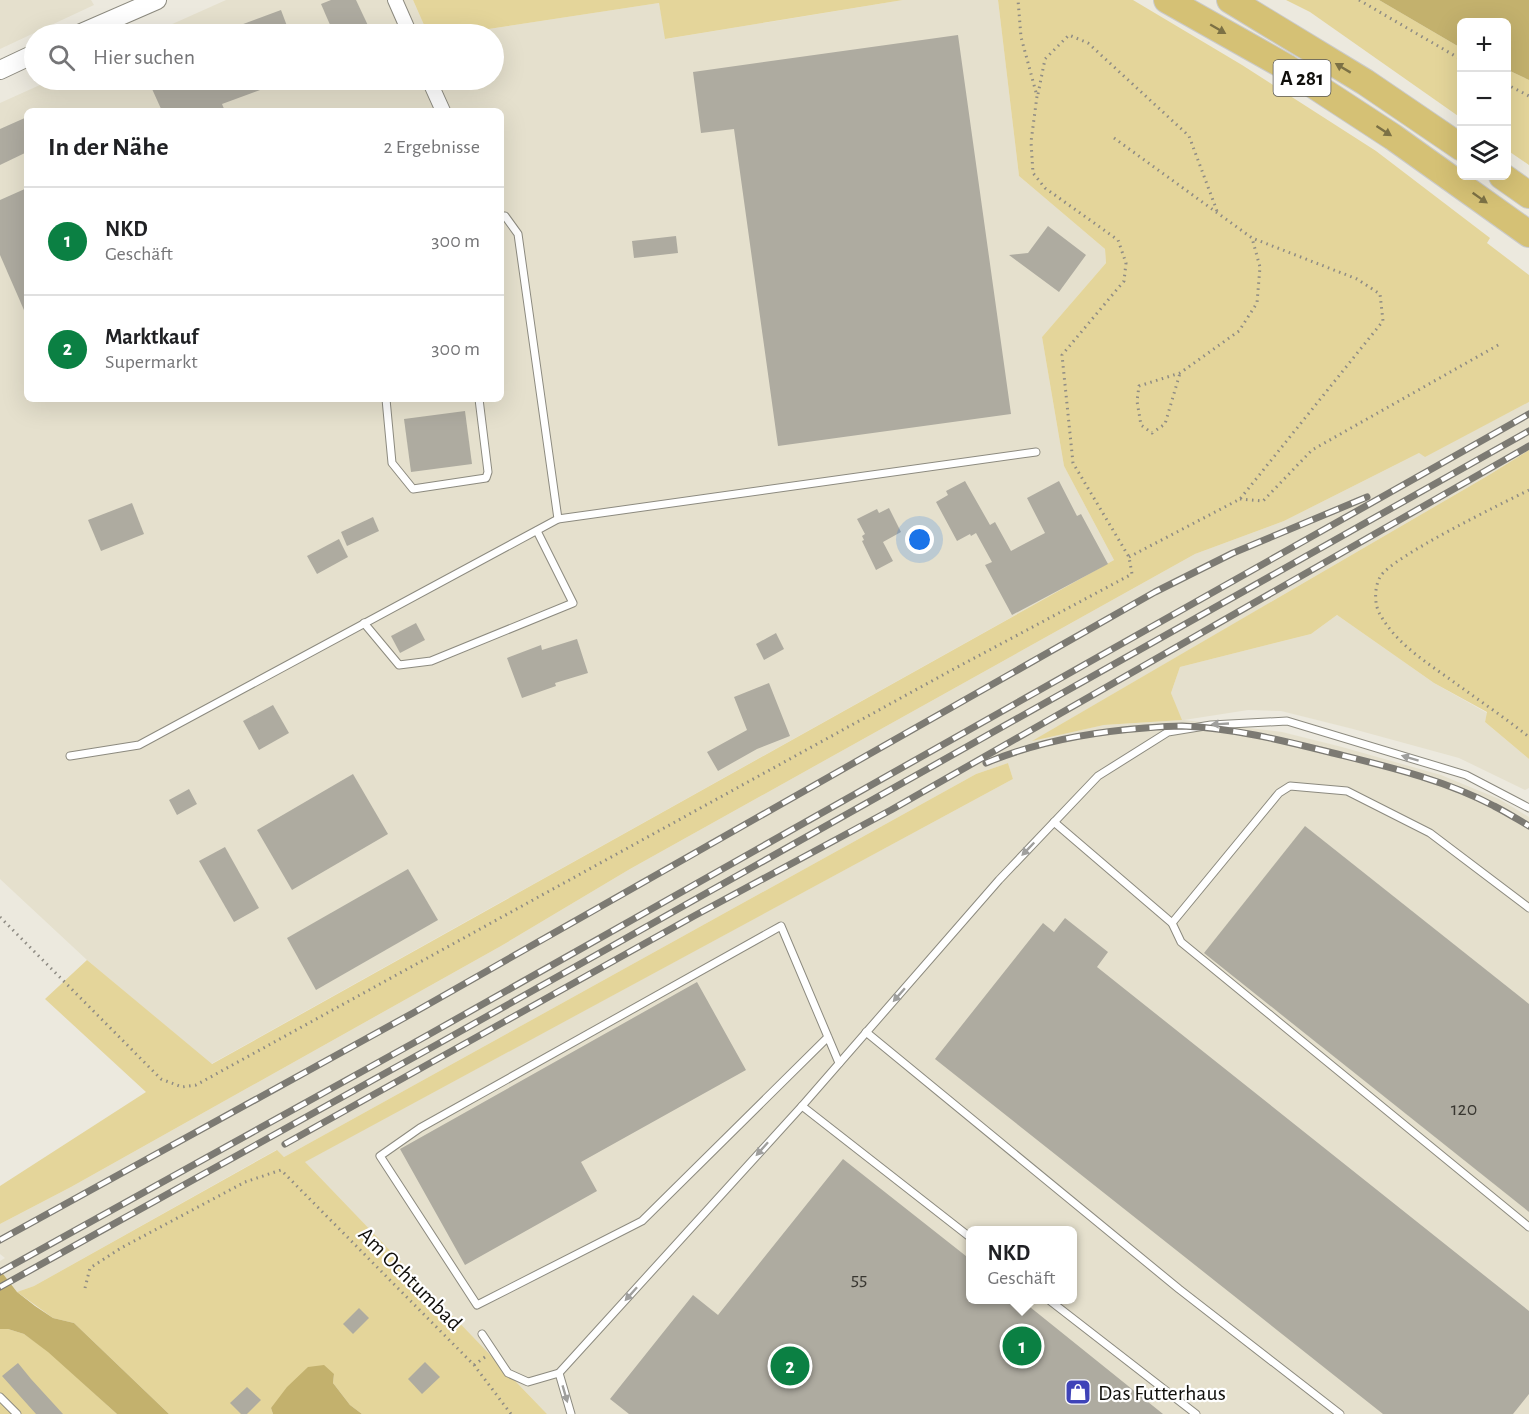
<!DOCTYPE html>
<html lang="de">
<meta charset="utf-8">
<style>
:root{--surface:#fff;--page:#f2f2f2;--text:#202124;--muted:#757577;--line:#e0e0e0;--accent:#0b8043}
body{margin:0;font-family:"Alegreya Sans",sans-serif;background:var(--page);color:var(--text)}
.controls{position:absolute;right:18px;top:18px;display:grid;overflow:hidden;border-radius:9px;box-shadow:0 6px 24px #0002}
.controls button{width:54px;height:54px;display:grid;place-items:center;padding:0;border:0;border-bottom:2px solid var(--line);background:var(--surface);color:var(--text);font:30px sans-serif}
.you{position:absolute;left:920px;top:540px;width:21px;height:21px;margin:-15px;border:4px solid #fff;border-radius:50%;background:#1a73e8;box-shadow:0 0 0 9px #1a73e833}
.badge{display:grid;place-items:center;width:39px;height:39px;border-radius:50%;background:var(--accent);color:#fff;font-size:20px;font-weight:700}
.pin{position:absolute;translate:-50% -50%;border:3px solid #fff;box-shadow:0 2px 6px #0006}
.popup{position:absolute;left:966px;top:1226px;width:111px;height:78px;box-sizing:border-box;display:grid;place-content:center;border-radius:9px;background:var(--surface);filter:drop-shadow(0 2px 4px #0005);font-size:20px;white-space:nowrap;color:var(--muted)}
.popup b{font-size:22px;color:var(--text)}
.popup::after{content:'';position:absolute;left:50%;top:100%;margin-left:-12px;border:12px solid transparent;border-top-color:var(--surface)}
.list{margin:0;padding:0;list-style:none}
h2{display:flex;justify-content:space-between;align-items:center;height:78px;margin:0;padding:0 24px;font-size:26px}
h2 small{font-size:20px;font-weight:400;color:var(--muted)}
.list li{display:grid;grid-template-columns:39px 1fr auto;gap:18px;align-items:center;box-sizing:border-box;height:108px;padding:0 24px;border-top:2px solid var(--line)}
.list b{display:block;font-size:22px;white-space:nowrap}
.list p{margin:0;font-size:20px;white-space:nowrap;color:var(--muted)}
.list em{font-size:20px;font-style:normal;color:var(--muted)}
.icon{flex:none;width:33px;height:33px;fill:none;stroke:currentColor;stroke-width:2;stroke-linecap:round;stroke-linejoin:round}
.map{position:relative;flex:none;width:1529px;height:1414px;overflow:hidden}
.search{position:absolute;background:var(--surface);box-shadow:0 6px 24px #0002;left:24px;top:24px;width:480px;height:66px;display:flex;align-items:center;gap:15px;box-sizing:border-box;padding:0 21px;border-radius:33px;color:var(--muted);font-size:22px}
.panel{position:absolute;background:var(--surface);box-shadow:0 6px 24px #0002;left:24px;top:108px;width:480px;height:294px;border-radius:9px}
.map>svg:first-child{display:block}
.built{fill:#e5e0cd;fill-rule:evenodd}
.green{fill:#e4d59a}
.water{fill:#c3b16d}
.building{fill:#aeaba0}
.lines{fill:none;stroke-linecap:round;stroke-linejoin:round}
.service-casing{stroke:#8c8a7f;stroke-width:9}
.minor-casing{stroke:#8c8a7f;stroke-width:16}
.tertiary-casing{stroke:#8c8a7f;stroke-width:20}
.motorway-casing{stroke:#cacac9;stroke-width:28}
.path{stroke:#8f8c84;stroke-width:3;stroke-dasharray:1.5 4.5;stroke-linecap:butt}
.service{stroke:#fff;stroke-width:7}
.minor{stroke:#fff;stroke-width:14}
.tertiary{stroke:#fff;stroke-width:18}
.motorway{stroke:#d5c175;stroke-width:26}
.rail-casing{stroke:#7c7a73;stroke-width:7}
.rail{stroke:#fff;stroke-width:4.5;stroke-dasharray:14;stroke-linecap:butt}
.oneway{fill:#7c7145}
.oneway2{fill:#9f9f9d}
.labels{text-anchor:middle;stroke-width:4.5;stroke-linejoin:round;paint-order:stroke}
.number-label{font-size:20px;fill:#383630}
.shield{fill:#fff;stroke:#585754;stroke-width:1.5}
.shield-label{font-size:21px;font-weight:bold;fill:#100f0b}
.street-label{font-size:22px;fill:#100f0b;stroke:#fff}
.poi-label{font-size:22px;fill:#100f0b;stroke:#fff;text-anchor:start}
</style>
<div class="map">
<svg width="1529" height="1414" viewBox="0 0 1529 1414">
<rect width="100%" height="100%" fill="#ece9de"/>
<g class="built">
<polygon points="0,0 91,0 94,5 0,49"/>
<polygon points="226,0 413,0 428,34 150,34"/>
<path d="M903,0H998L1019,176L1105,249L1106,263L1042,337L1064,466L1114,560L211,1064L87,960L0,879V103L51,80H494V34H456L659,3L666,39ZM27,111H501V399H27Z"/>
<path d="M1529,402V450L1489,475L1034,740L1104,725L1181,720L1171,693L1180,667L1311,634L1337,615L1434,683L1487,713L1485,722L1529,759V788L1525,790L1459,758L1353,729L1281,711L1248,710L1184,720L1282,732L1342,747L1441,775L1499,799L1529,817V1414H547L304,1162L1013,779L1008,763L976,774L295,1151L284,1157L276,1150L34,1286L17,1292L0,1270V1261L5,1258L0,1254V1224L71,1187L501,946L630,869L1195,554L1284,521L1419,453L1425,456ZM971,1230H1073V1300H971Z"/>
</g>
<g class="green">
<polygon points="413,0 903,0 665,39 659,3 456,34 428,34"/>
<polygon points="998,0 1133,0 1242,65 1376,151 1490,238 1487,243 1529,275 1529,402 1425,457 1419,453 1284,521 1195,554 630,869 501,946 71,1187 0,1224 0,1186 146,1092 45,999 87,960 212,1064 1114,560 1064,466 1042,337 1106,263 1105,249 1019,176"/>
<polygon points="1286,0 1379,0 1461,48 1461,118 1310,12"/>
<polygon points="1506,67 1510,71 1529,80 1529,165 1507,150"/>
<polygon points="1529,450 1529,759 1485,722 1487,712 1434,683 1337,615 1311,634 1180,667 1171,693 1182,720 1104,725 1032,741 1489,475"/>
<polygon points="1008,763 1013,779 305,1162 547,1414 362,1414 350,1405 333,1383 334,1374 271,1408 273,1414 169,1414 74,1323 53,1318 17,1292 34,1286 277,1150 284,1157 295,1151 976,774"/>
<polygon points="0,1329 8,1329 24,1334 48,1351 117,1414 0,1414"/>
</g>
<g class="water">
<polygon points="1379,0 1529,0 1529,80 1510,71 1507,67 1506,22 1462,22 1461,48"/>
<polygon points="0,1270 17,1292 35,1306 53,1318 74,1323 169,1414 117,1414 48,1352 24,1334 8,1329 0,1329"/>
<polygon points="324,1365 334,1374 333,1383 350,1405 362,1414 273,1414 271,1408 287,1387 308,1367"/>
</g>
<g class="building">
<polygon points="331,0 356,0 372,34 334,34 321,4"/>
<polygon points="281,10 290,34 220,34 219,33"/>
<polygon points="958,35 1011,414 778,446 734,129 701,133 693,72"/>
<polygon points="148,80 284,80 284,81 222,104 225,111 162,111"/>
<polygon points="27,117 27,152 0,165 0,129"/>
<polygon points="27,188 27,317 0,255 0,200"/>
<polygon points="1048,226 1086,255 1059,292 1009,255 1028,253"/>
<polygon points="676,236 678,253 634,258 632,241"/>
<polygon points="465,411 472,464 411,472 404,419"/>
<polygon points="965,481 990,525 995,522 1011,551 1045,533 1027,498 1059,481 1077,516 1081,514 1108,564 1012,615 985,565 992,562 976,533 971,536 970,534 957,541 936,502 948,495 946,491"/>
<polygon points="132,503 144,534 101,551 88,520"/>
<polygon points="889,508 901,532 883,542 893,561 876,570 862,541 864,540 862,536 865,534 857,519 877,509 879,513"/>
<polygon points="373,517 379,531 347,546 341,532"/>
<polygon points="339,539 348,557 317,574 307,556"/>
<polygon points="416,623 425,640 400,653 391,636"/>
<polygon points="776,633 784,649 764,660 756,644"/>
<polygon points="577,639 588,673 555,683 556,686 522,698 507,658 541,645 542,650"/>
<polygon points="769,683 790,736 757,749 718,771 707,752 747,730 734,697"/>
<polygon points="273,705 289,733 259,750 243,721"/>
<polygon points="353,774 388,834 292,890 257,830"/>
<polygon points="189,789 197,804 177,815 169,800"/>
<polygon points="1305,826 1529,1004 1529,1212 1204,953"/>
<polygon points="225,847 259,908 234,922 199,861"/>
<polygon points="408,869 438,920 316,990 287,938"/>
<polygon points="1065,918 1108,952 1097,967 1529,1311 1529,1394 1513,1414 1383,1414 935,1059 1043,923 1054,932"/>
<polygon points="697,982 746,1070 581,1162 597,1191 465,1265 400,1149"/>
<polygon points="843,1159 971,1260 971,1299 1020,1299 1163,1414 629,1414 610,1399 693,1295 718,1315"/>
<polygon points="359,1308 369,1318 353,1334 343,1324"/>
<polygon points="425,1362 440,1377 422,1394 408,1379"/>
<polygon points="18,1363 31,1379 63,1414 36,1414 2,1376"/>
<polygon points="247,1387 261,1400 247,1414 241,1414 230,1403"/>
</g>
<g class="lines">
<g class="service-casing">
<g id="service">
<polyline points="501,216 505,216 518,234 558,519"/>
<polyline points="386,399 392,463 413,489 486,478 488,472 479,399"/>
<polyline points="364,623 399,665 431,661 573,603 537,531"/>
<polyline points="70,756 139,745 558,519 1036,452"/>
<polyline points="1054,822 1172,923 1181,942 1529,1227"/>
<polyline points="1172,923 1279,793 1290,786 1347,791 1430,833 1529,908"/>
<polyline points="866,1032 1179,1289 1340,1414"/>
<polyline points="828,1037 642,1221 477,1305 380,1156 420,1128 781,926 839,1063"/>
<polyline points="802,1106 971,1238"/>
<polyline points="1049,1300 1196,1414"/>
<polyline points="482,1334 508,1373 528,1382 559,1373 802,1106 999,880 1098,776 1168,732 1211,725 1287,721 1466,775 1529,808"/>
<polyline points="559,1373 571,1414"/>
<polyline points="0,1397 17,1414"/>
</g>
</g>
<g class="minor-casing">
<g id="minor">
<polyline points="395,0 410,34"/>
<polyline points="429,80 443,111"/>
</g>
</g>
<g class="tertiary-casing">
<g id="tertiary">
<polyline points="79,34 157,0"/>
<polyline points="0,70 34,54"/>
</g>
</g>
<g class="motorway-casing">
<g id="motorway">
<polyline points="1167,0 1286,67 1393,137 1529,234"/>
<polyline points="1230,0 1365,82 1462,148"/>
<polyline points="1502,176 1529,195"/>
</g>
</g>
<g class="path">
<polyline points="1359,0 1462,60"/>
<polyline points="1506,84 1529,96"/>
<polyline points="1038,94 1045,59 1069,35 1088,43 1189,136 1217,211"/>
<polyline points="1114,138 1252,238 1260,267 1257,303 1239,331 1180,373 1139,386 1137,401 1141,425 1152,433 1165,424 1180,373"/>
<path d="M1529,490C1503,503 1391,557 1380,577C1374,588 1374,606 1381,616C1397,644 1426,662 1451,680C1477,699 1504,717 1529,737"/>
<polyline points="1240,499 1263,501 1312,450 1500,344"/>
<polyline points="1129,557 1240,499 1383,321 1380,294 1357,279 1252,238"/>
<polyline points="0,917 161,1079 182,1087 196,1085 950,671 1132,574 1129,557 1073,463 1062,355 1124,281 1126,263 1118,240 1045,188 1033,173 1031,142 1037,96 1021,37 1018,0"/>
<polyline points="85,1288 90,1268 121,1248 245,1182 281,1170 474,1365 511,1414"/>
<polyline points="474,1365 485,1357"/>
</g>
<use href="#service" class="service"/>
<use href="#minor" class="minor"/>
<use href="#tertiary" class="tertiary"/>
<use href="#motorway" class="motorway"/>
<g class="rail-casing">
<g id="rail">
<path d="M986,763C1036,742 1091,732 1145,728C1157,727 1170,726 1182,726C1232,728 1281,740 1329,752C1385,766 1443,779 1494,806C1506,812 1517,819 1529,826"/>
<polyline points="285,1144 694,916 891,810 1529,446"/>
<polyline points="0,1240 413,1013 1155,592 1233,553 1367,497"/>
<polyline points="0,1272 428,1035 1529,414"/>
<polyline points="0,1287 436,1045 1529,431"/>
</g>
</g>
<use href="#rail" class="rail"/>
</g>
<defs><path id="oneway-solid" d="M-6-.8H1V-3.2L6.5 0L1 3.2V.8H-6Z" transform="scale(1.5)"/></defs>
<g class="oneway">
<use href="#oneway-solid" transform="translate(1218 29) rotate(30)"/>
<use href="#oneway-solid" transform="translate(1343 68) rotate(-149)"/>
<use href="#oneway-solid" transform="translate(1384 131) rotate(33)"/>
<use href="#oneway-solid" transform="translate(1480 198) rotate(35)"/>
</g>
<g class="oneway2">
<use href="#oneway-solid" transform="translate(1220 724) rotate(177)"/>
<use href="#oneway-solid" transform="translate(1410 758) rotate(-163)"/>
<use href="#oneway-solid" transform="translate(1028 849) rotate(134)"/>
<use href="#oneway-solid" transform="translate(899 995) rotate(131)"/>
<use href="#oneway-solid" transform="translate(762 1149) rotate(132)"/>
<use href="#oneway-solid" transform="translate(631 1294) rotate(132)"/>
<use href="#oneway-solid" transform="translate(565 1394) rotate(74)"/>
</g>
<defs>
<g id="shop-square" transform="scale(1.35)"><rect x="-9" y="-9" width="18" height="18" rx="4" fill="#3f43b8" stroke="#fff"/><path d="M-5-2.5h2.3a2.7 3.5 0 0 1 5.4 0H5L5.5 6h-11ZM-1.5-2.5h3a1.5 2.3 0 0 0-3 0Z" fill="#fff"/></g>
</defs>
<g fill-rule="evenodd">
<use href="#shop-square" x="1078" y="1392"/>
</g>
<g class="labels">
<g class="number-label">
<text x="1464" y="1115">120</text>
<text x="859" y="1285">55</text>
</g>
<rect class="shield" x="1273.5" y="60" width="57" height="36" rx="4.5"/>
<g class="shield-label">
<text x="1302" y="85">A 281</text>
</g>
<g class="street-label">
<text transform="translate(411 1278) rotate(45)" y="8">Am Ochtumbad</text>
</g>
<g class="poi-label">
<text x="1098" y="1400">Das Futterhaus</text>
</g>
</g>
</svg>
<div class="controls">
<button>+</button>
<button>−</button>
<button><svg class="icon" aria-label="layers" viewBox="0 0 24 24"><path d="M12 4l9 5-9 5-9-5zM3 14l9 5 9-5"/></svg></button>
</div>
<div class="you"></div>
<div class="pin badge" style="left:1022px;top:1346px">1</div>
<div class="popup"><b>NKD</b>Geschäft</div>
<div class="pin badge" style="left:790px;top:1366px">2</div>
<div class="search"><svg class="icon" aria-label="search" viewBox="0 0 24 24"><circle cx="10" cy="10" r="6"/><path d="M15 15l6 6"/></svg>Hier suchen</div>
<section class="panel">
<h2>In der Nähe<small>2 Ergebnisse</small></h2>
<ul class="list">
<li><span class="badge">1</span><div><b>NKD</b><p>Geschäft</p></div><em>300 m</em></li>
<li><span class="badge">2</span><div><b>Marktkauf</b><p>Supermarkt</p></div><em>300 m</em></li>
</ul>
</section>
</div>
